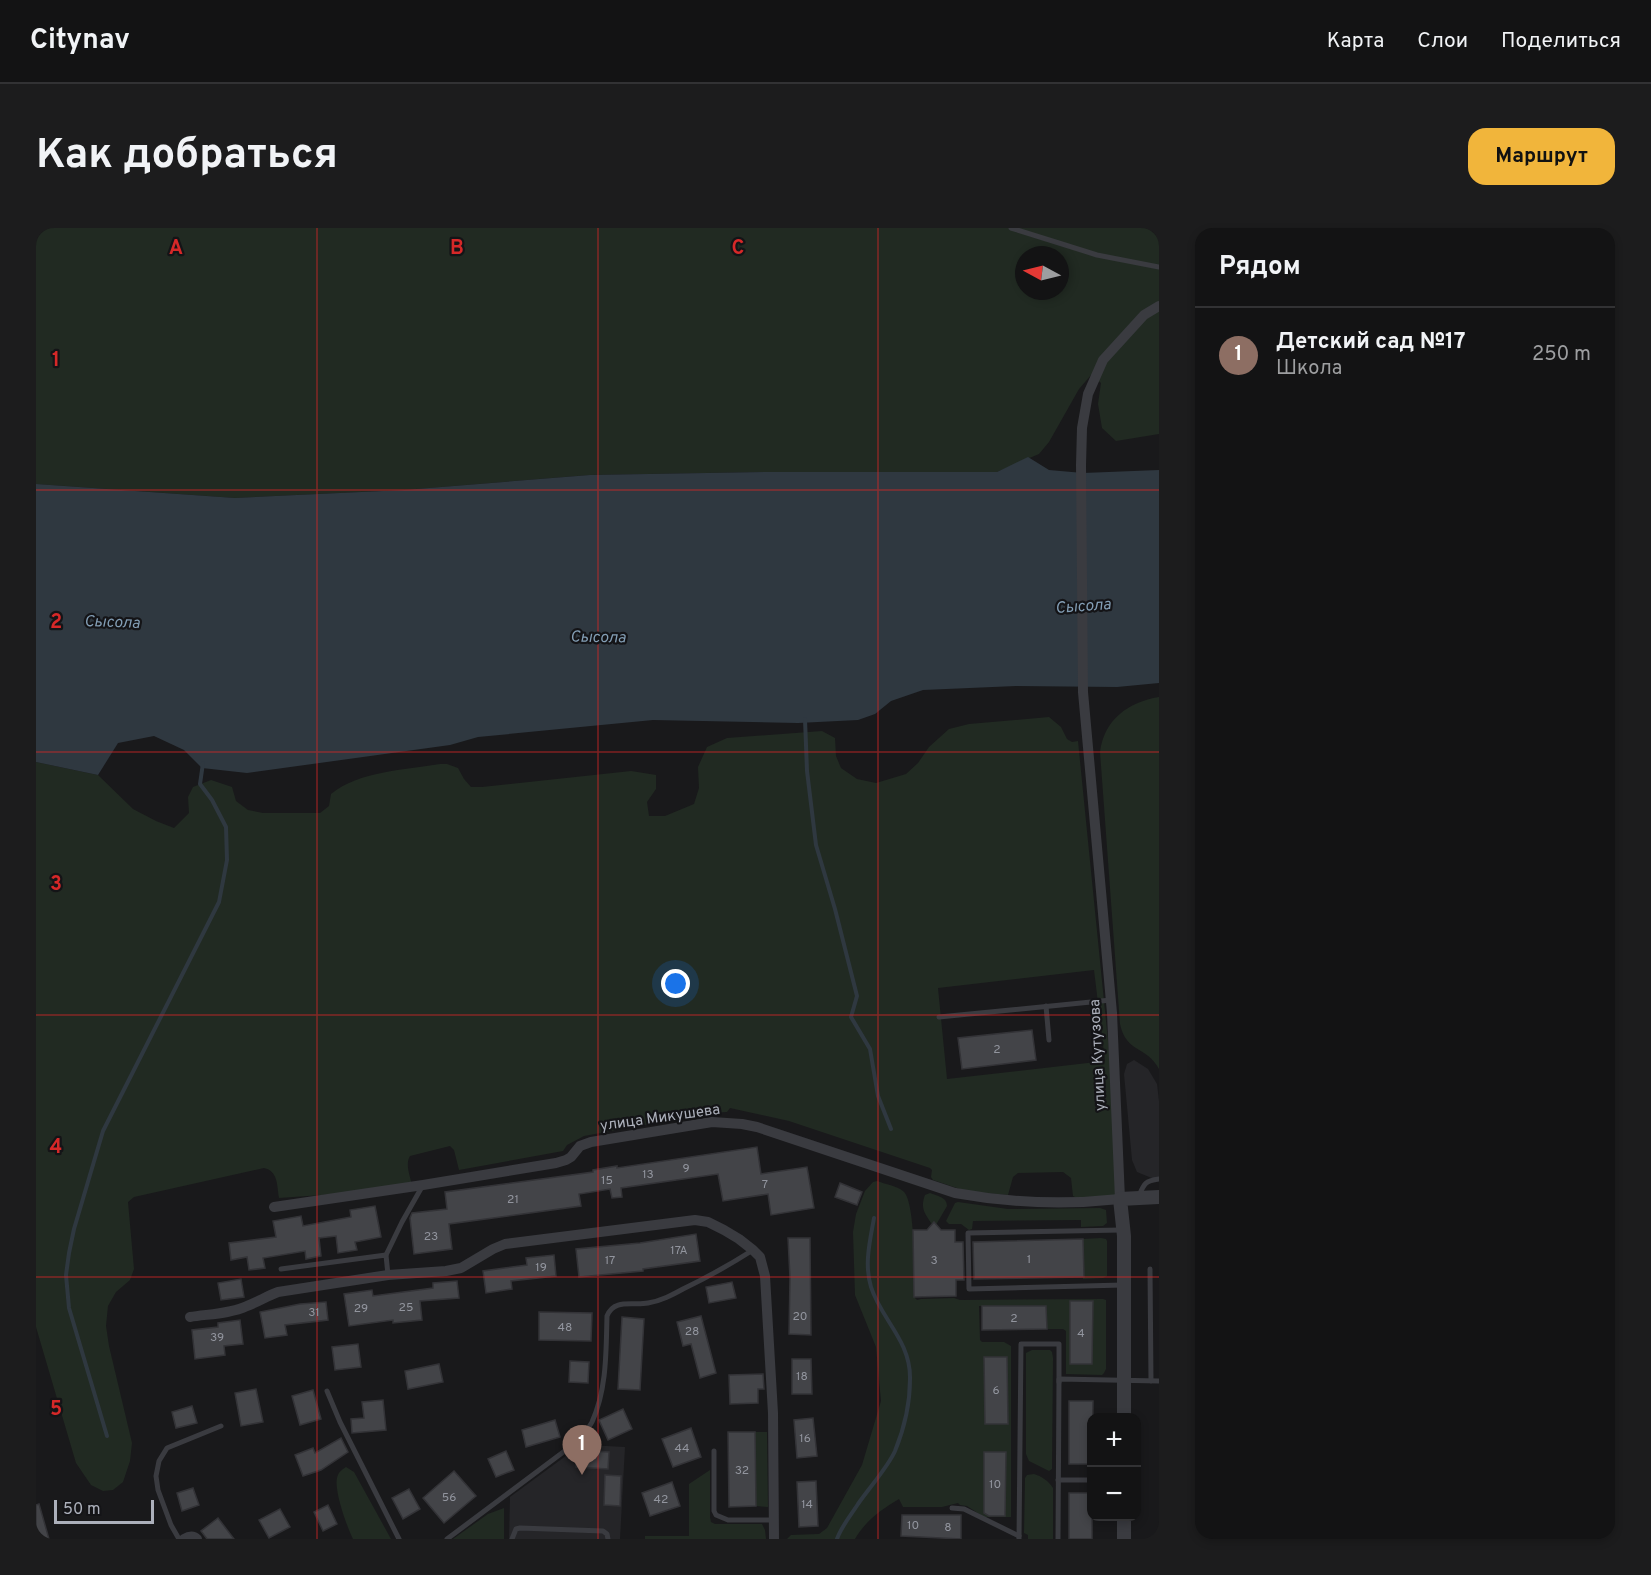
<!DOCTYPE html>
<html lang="ru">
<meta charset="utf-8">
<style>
:root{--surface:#131314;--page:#1c1c1d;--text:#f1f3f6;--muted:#9d9ea0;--line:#323234;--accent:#f1b53b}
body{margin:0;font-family:Overpass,sans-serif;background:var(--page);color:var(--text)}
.controls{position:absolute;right:18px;bottom:18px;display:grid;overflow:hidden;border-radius:12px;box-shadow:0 3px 9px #0003}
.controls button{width:54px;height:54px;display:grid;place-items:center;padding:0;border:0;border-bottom:2px solid var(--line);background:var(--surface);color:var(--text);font:30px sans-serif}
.compass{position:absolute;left:979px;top:18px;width:54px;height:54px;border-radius:50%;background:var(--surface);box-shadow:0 3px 9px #0003;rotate:277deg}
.scale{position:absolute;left:18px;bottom:15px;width:100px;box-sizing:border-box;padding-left:6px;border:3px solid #acb0bb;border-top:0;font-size:16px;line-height:21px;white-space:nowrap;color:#acb0bb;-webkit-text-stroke:4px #141417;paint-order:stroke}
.you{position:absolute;left:640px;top:756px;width:21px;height:21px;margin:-15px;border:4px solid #fff;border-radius:50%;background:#1a73e8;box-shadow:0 0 0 9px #1a73e833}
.badge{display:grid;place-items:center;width:39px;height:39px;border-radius:50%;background:var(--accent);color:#fff;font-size:20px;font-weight:700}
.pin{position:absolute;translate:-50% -50px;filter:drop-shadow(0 2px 3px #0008)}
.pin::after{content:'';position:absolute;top:32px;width:21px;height:18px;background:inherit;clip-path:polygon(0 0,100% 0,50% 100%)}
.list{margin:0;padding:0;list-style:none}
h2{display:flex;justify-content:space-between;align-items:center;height:78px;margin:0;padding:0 24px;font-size:26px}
h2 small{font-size:20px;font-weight:400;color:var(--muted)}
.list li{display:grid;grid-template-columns:39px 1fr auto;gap:18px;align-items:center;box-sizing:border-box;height:96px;padding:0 24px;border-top:2px solid var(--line)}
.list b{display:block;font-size:22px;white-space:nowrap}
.list p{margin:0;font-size:20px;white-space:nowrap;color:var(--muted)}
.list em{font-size:20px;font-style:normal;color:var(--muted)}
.map{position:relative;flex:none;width:1123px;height:1311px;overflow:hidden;border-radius:18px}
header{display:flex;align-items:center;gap:36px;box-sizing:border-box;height:84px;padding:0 30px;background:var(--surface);border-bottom:2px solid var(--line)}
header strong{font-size:28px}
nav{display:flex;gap:33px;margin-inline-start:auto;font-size:21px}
.intro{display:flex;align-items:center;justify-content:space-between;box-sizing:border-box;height:144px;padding:0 36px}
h1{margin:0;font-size:42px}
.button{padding:15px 27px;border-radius:18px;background:var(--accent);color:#111;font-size:21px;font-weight:700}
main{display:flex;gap:36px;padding:0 36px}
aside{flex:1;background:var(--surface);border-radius:18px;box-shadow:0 3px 9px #0003}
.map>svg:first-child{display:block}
.built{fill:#252528}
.green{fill:#212a22;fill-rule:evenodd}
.water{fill:#2f3840}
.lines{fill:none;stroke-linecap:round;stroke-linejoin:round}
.stream{stroke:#2f3840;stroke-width:4}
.building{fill:#434448;stroke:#333337;stroke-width:1.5}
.service{stroke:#3a3b40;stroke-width:5}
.minor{stroke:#3a3b40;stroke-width:10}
.tertiary{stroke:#3a3b40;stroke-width:14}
.grid{fill:none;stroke:#d62828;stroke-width:1.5;stroke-opacity:0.55}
.labels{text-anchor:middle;stroke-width:4.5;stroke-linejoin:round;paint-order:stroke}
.number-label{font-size:12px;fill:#92959e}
.street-label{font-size:15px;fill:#acb0bb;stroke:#141417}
.water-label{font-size:16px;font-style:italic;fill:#839eb5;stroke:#141417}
.grid-label{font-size:20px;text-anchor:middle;font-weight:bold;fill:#d62828;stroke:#141417;stroke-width:4.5;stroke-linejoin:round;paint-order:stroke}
</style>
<header>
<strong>Citynav</strong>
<nav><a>Карта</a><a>Слои</a><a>Поделиться</a></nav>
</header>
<div class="intro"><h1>Как добраться</h1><a class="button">Маршрут</a></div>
<main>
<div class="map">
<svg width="1123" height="1311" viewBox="0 0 1123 1311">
<rect width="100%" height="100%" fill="#19191b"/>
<g class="built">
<polygon points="1098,832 1112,841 1121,856 1123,873 1123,953 1101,944 1096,932 1088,846 1091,836"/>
<polygon points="551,1217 589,1219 584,1311 473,1311 474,1269 542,1219"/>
</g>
<g class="green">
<path d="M0,0H1123V206L1080,213L1066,200L1062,176L1065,155L1055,147L1043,161L1013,214L1003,226L961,244H728L554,247L368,262L199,270L0,256ZM988,27H1024V63H988Z"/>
<path d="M1123,469V841C1111,818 1090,825 1084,796L1064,524C1068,492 1092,474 1123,469Z"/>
<path d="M1013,489L1025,499L1031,511L1036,514L1042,513L1074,833L1082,967L1041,970L1037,968L1035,950L1027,944L982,945L977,949L972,967L930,963L897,952L895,949L896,942L894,940L753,893L694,880L691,884L674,885L548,908L531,917L527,923L423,942L418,922L414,918L374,928C369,936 374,948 376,957L371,961L243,970C241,957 242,943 228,940L98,969L92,974L98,1041L94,1052L80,1064L72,1078L70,1098L73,1118L96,1215L94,1233L87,1254L77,1262L67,1263L55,1257L40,1235L0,1099V534L62,547L97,581L120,593L138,600L153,585L152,569L157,559L175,552L196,559L200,573L212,582L227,585H284L293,578L295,566C323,543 369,542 404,536H411L422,540L428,551L435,559H446L595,543L620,547V561L611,574L613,588H629L658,576L663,560L662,539L671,519L691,510L786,503L799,510L800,528L805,540L821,551L840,555L870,546L882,535L893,519L913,501L933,496ZM1058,742L1069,833L911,851L902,760Z"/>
<path d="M841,953C849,956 861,958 867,963C880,973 878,1050 878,1069L881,1072L885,1071L918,1070L924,1072L1067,1071L1070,1072V1141L1068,1145L1066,1147L1030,1146V1103L1027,1101H1011L1010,1078H943L944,1112L946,1114H968L975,1118V1289H948L931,1278L924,1277L922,1275L906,1279H867L863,1271C845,1282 830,1292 819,1311H751L755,1307L783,1306L791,1300L826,1237L845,1173L840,1119L819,1067L817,1004L820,986L829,963L837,954Z"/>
<path d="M894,965C901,968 911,969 911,978L900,997L898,994L896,996C889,986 884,980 889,967Z"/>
<polygon points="922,974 972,981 1064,980 1070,982 1071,995 1067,998 1045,999 1045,992 937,993 936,1001 933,1002 925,996 913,996 910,993 919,975"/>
<polygon points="1065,1010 1070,1011 1071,1013 1071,1048 1067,1050 1047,1051 1047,1011"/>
<polygon points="996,1122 1014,1122 1016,1124 1017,1130 1016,1241 1013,1243 993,1233 990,1226 990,1125"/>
<polygon points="719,1204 731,1204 732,1279 720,1278"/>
<path d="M310,1239L318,1244L355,1311H317C311,1299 298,1263 301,1250C302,1245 305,1242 310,1239Z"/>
<polygon points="674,1242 674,1289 675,1294 679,1296 726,1296 729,1302 730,1311 609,1311 609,1308 653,1308 653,1256"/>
<path d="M998,1246C1005,1248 1013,1253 1017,1260V1311H992V1307L988,1305L989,1250L991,1247Z"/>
<polygon points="468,1280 468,1311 417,1311 452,1286"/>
</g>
<polygon class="water" points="992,229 1013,242 1047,245 1123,242 1123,455 1081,459 980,458 887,462 855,473 839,486 822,492 762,495 617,492 442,509 414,517 211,545 166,540 148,522 118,508 82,515 62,547 0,534 0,256 199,270 368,262 554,247 728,244 961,244"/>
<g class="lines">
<g class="stream">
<polyline points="769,491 771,543 780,617 799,681 821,768 815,789 834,821 842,868 855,901"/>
<polyline points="71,1208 33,1080 30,1047 33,1025 38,1001 67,903 183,674 191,632 190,599 176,572 164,556 167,535"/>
<path d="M801,1311C805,1299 815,1287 822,1276C833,1260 852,1239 859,1223C868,1201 874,1174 874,1151C875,1113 845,1091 835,1059C828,1036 834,1013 838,990"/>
</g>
</g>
<g class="building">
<polygon points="996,802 1000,832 926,841 922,810"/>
<polygon points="721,919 725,946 771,939 778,980 735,987 732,966 687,973 682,946 585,960 586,969 576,970 574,961 543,966 545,978 413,996 416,1021 378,1026 374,990 376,985 411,981 409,964 557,944 557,942 581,938 581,940"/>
<polygon points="804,955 826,964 821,977 799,969"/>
<polygon points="339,978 345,1009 319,1014 321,1022 302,1025 300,1008 283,1010 285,1028 270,1031 269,1023 227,1030 229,1040 213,1042 211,1029 195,1032 193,1015 240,1009 237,993 265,988 267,998 315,989 314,982"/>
<polygon points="898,994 905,1002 919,1002 919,1014 927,1014 928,1052 920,1052 920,1068 878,1069 877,1002 891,1002"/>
<polygon points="660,1006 664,1033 607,1041 607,1043 543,1049 540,1021 604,1015"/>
<polygon points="752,1010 774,1010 775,1107 753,1106 754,1050"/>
<polygon points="1047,1011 1048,1049 938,1051 937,1014"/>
<polygon points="518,1027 520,1048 475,1053 476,1061 450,1065 447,1043 491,1037 490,1030"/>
<polygon points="205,1051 208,1069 185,1072 182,1055"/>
<polygon points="421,1053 423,1070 384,1073 386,1092 357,1095 357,1092 313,1098 308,1066 336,1062 337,1068 397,1060 397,1055"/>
<polygon points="696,1054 700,1070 673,1075 670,1059"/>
<polygon points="1034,1073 1057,1073 1056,1136 1034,1136"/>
<polygon points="290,1074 292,1092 249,1097 251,1107 229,1110 224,1084 264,1076"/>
<polygon points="946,1078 1010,1078 1011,1101 946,1102"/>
<polygon points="503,1084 556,1085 555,1113 503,1112"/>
<polygon points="665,1088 680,1145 664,1150 655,1116 647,1118 641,1094"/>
<polygon points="586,1089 608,1091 604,1162 582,1161"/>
<polygon points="204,1092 207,1116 188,1118 189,1127 159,1131 156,1102 182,1099 182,1095"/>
<polygon points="322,1116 325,1139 299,1142 296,1119"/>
<polygon points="948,1129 971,1129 972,1196 949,1196"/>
<polygon points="756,1131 775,1131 776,1166 756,1166"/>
<polygon points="534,1133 553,1134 552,1155 533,1154"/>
<polygon points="403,1136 407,1154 372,1161 369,1143"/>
<polygon points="727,1146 728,1161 722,1161 722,1175 694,1176 693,1147"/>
<polygon points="220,1161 227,1194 205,1198 199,1165"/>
<polygon points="277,1162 285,1191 264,1197 256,1168"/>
<polygon points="347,1172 350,1202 316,1205 315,1191 328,1190 326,1174"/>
<polygon points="1033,1173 1057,1173 1056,1236 1033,1236"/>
<polygon points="156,1178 161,1195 140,1200 136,1184"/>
<polygon points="587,1181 596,1201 572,1212 563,1192"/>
<polygon points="777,1190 781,1228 761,1230 758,1192"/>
<polygon points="519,1192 524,1209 490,1219 486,1202"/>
<polygon points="655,1200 665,1229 637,1239 626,1211"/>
<polygon points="692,1204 719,1204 720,1278 693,1279"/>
<polygon points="305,1210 312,1224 285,1242 267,1248 259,1227 277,1220 279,1225"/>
<polygon points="541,1222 573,1224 572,1241 540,1239"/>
<polygon points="470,1223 478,1242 460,1249 452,1231"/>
<polygon points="948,1224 970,1224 969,1288 953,1288 948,1285"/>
<polygon points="418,1243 440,1268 408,1295 387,1270"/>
<polygon points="569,1247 585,1248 584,1278 568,1277"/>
<polygon points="780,1253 782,1298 763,1299 761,1254"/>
<polygon points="636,1254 644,1278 614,1288 606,1265"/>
<polygon points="157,1260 163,1277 146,1283 141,1265"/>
<polygon points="373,1261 384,1281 367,1291 356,1270"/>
<rect x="1033" y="1265" width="23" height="46"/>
<polygon points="3,1276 13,1311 0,1311 0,1277"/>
<polygon points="292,1277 301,1296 287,1303 278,1284"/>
<polygon points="244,1281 254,1299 233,1310 223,1292"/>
<polygon points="866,1287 925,1287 925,1311 865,1308"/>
<polygon points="182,1290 198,1311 171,1311 165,1303"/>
</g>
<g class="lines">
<g class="service">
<polyline points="975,0 1061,27 1123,39"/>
<polyline points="1010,778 1013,812"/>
<polyline points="903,789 1075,772"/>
<path d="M1102,970C1108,956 1108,953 1123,951"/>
<polyline points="1085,1002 932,1005 933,1061 1087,1057"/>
<polyline points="350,1027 366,994 387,957"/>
<polyline points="245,1041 350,1027 352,1047"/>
<polyline points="1114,1041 1115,1153"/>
<polyline points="291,1163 304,1194 363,1311"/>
<polyline points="678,1223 678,1283 680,1287 692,1292 738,1292"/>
<polyline points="1022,1252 1056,1252"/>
<polyline points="916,1280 928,1281 983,1308"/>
<polyline points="143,1311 135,1297 122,1262 120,1248 123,1233 131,1220 185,1198"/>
<path d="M411,1311L538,1216C544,1209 552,1202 556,1194C571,1161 570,1123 571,1088C578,1070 597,1078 612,1075C625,1073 636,1067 647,1061C672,1049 695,1036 717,1022"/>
<polyline points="476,1311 480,1301 484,1300 567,1303 571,1306 572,1311"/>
<polyline points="983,1311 985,1116 1023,1116 1023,1154"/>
<polyline points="1022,1311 1023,1151 1123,1153"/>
</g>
<g class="minor">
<path d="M238,979L387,957L520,935L530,932L535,929L544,918L555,914L676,894L706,896L721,899L919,965C974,975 1029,977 1084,971L1076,785L1047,464L1045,237L1046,200L1052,166L1067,132L1108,87L1123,78"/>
<path d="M154,1089C172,1086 194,1086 211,1078C222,1074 231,1068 242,1064L352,1047L410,1043L425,1040L457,1021L469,1016L659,992L672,994L688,1002L703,1011L717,1022L724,1029L729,1048L737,1185L738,1311"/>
<path d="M148,1311C153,1308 157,1307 161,1311"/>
</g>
<g class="tertiary">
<polyline points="1088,1190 1088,1008 1084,971 1123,969"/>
<polyline points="1088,1311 1088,1288"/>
</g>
</g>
<path class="grid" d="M281,0V1311M562,0V1311M842,0V1311M0,262H1123M0,524H1123M0,787H1123M0,1049H1123"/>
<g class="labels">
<g class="number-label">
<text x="961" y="825">2</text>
<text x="650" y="944">9</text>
<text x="612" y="950">13</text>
<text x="571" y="956">15</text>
<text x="729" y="960">7</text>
<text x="477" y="975">21</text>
<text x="395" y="1012">23</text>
<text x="643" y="1026">17А</text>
<text x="993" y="1035">1</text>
<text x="574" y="1036">17</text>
<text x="898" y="1036">3</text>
<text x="505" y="1043">19</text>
<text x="370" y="1083">25</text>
<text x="325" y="1084">29</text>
<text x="278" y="1088">31</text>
<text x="764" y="1092">20</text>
<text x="978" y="1094">2</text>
<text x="529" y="1103">48</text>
<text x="656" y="1107">28</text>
<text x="1045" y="1109">4</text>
<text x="181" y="1113">39</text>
<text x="766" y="1152">18</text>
<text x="960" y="1166">6</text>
<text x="769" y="1214">16</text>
<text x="646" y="1224">44</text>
<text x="706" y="1246">32</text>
<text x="959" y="1260">10</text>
<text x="413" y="1273">56</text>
<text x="625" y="1275">42</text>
<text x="771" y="1280">14</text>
<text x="877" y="1301">10</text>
<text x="912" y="1303">8</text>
</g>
<g class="street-label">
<text transform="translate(1061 827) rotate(-93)" y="5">улица Кутузова</text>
<text transform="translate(624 889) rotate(-8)" y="5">улица Микушева</text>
</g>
<g class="water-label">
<text transform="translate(1047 377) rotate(-4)" y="6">Сысола</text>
<text transform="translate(76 393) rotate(2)" y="6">Сысола</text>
<text transform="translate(562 408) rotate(1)" y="6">Сысола</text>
</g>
</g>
<g class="grid-label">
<text x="140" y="26">A</text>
<text x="421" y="26">B</text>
<text x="702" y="26">C</text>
<text x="20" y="138">1</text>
<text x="20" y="400">2</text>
<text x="20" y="662">3</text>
<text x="20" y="925">4</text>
<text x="20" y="1187">5</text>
</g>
</svg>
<div class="controls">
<button>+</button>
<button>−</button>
</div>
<svg class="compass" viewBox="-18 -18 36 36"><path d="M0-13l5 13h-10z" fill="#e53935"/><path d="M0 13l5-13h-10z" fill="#9d9ea0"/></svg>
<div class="scale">50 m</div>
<div class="you"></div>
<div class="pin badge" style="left:546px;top:1247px;background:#8d6e63">1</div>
</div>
<aside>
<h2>Рядом<small></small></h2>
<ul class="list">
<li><span class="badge" style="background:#8d6e63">1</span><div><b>Детский сад №17</b><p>Школа</p></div><em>250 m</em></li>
</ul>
</aside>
</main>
